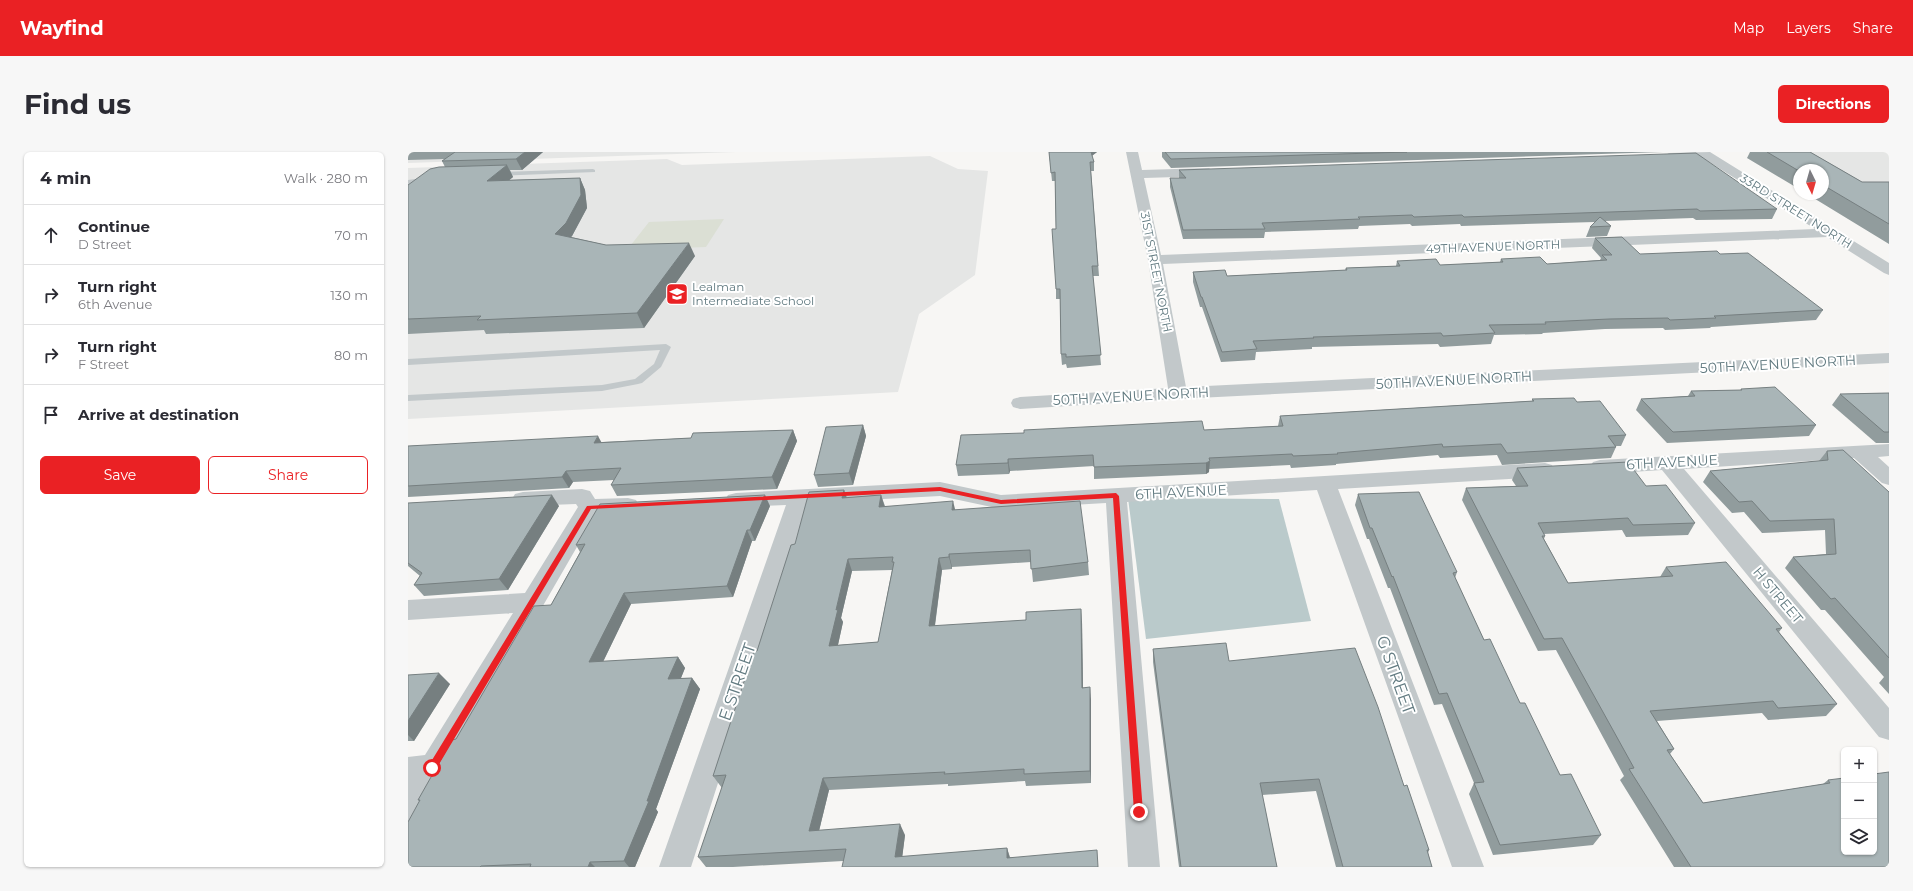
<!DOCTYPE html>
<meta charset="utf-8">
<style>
:root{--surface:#fff;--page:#f7f7f7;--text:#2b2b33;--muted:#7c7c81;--line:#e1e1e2;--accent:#ea2124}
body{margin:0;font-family:Montserrat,sans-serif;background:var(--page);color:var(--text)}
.controls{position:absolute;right:12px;bottom:12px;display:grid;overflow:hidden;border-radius:6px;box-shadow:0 1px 3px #0004}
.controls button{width:36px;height:36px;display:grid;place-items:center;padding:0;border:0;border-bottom:1px solid var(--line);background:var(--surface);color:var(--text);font:20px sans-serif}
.compass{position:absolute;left:1385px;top:12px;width:36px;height:36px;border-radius:50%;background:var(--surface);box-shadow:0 1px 3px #0004;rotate:175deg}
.stop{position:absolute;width:12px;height:12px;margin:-9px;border:3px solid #ea2124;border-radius:50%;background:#fff}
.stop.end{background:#ea2124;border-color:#fff;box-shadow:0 1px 4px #0008}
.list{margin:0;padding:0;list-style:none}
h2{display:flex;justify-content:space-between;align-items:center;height:52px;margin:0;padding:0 16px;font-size:17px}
h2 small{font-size:13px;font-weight:400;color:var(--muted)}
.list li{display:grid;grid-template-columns:26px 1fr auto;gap:12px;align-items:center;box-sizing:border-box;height:60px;padding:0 16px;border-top:1px solid var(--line)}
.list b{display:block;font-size:15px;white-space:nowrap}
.list p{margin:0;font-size:13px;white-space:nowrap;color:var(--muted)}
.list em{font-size:13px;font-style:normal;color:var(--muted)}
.actions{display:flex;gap:8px;padding:12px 16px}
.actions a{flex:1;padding:9px 0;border:1px solid var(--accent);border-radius:6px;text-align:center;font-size:14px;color:var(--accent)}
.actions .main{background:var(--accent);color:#fff}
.icon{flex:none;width:22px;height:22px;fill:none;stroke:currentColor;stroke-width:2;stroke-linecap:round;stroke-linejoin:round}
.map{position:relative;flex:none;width:1481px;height:715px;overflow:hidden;border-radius:6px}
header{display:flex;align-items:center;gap:24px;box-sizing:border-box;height:56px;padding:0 20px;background:var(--accent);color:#fff}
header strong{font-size:19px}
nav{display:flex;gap:22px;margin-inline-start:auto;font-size:14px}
.intro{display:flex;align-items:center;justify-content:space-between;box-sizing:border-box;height:96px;padding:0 24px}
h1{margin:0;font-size:28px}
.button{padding:10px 18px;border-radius:6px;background:var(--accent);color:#fff;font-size:14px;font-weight:700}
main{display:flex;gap:24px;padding:0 24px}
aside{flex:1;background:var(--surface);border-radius:6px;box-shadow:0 1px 3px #0004}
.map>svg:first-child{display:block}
.built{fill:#e5e6e5}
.green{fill:#dbdfd4}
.water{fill:#bacacb}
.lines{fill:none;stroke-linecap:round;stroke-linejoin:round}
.service{fill:#c2c8ca;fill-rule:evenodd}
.minor{fill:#c2c8ca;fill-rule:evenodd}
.wall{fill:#919c9d;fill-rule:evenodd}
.shaded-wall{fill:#767f80}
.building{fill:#a9b5b7;stroke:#767f80;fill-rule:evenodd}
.route{fill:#ea2124}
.labels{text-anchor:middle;stroke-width:4;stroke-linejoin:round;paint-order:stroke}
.far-street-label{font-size:12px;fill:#617a80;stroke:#fff}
.far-poi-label{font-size:12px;fill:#617a80;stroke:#fff;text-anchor:start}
.street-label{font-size:14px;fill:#617a80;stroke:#fff}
.near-street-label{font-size:17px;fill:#617a80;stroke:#fff}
</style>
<header>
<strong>Wayfind</strong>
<nav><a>Map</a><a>Layers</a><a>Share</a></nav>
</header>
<div class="intro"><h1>Find us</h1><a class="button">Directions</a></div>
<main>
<aside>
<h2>4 min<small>Walk · 280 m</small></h2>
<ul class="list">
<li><svg class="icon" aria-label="ahead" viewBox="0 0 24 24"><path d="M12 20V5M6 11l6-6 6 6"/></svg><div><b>Continue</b><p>D Street</p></div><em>70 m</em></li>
<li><svg class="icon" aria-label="right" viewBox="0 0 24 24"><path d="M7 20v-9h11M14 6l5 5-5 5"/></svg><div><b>Turn right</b><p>6th Avenue</p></div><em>130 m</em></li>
<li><svg class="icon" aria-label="right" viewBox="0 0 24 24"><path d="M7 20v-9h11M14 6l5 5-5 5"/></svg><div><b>Turn right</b><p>F Street</p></div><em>80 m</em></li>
<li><svg class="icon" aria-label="arrive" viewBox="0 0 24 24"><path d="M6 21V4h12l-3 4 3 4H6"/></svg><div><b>Arrive at destination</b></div></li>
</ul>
<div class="actions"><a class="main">Save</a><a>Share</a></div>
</aside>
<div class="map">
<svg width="1481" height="715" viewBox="0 0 1481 715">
<rect width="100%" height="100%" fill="#f7f6f4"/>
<g class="built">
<polygon points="0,0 328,0 0,11"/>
<polygon points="1401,0 1481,0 1481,49"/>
<polygon points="522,4 550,17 580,19 567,123 511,162 490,240 0,267 0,16 259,7 274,13"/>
</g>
<polygon class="green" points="316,67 298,95 219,98 241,70"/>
<polygon class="water" points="720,346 871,347 903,469 738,487"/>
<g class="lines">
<g class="service">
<polygon points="185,17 187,18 187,20 89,24 86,22 89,20"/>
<polygon points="21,25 23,26 23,28 0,32 0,28"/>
<polygon points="258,192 263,195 253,215 234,231 230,232 194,239 0,249 0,243 194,233 227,227 246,212 252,198 0,213 0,207"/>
</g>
<g class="minor">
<polygon points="718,0 730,0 734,18 801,16 807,20 801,24 736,26 753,103 1407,77 1298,8 1261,9 1255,5 1261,1 1302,0 1481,111 1481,123 1476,121 1419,85 755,112 778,235 1481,201 1481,211 770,247 612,257 605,255 603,251 605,247 612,245 760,236 740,108"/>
<polygon points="1481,292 1481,304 1470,305 1481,315 1481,333 1474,331 1446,306 1276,317 1481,556 1481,588 1471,585 1254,318 1192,322 1185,320 1182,315 1185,310 1192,308"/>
<polygon points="1137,311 1144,313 1147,318 1144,323 1137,325 930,337 1076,715 1044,715 909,338 719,350 752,715 720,715 698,351 593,357 532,344 400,351 283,715 251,715 378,353 328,355 320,353 317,348 320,343 328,341 532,330 593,343"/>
<polygon points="174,337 182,339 187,347 220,346 228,348 231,353 228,358 220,360 188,362 11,668 0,672 0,605 17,603 105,461 0,468 0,448 117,441 170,355 168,352 115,354 107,352 104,347 107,342 115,340"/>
</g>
</g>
<g class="wall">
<polygon points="0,0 135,0 114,18 102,18 105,25 101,28 172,26 177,38 179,56 164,84 163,85 198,93 287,104 236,176 78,182 76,178 0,182 0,33 37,15 34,9 37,7 0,8"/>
<polygon points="641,0 689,0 684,4 686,10 686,19 683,19 691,124 685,124 693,213 659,216 658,212 654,213 653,202 652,147 648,147 648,77 647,29 644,29"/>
<polygon points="754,0 1255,0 763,16 754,5"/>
<polygon points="1342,0 1402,0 1454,30 1481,30 1481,92 1399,42 1415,42 1415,18 1391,18 1391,37 1339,6"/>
<polygon points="771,18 1369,57 1364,67 1288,68 1285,66 1197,69 1203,74 1199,84 1178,85 1182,75 1187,70 1053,74 1052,72 1004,74 1002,72 951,74 950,77 857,80 856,86 775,87 762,35 762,26 771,26"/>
<polygon points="1187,86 1232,102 1312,102 1415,158 1408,168 1303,175 1302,176 1257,178 1255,176 1197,177 1135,181 1134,182 1086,183 1083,192 1032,195 1030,192 904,195 904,197 848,200 847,208 813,210 794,155 792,155 785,130 785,120 819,124 937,118 938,116 988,114 989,109 1032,113 1092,110 1093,107 1139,112 1192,108 1193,106 1184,96"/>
<polygon points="1333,237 1408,273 1401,284 1259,291 1228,258 1233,247 1280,244 1283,239 1332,238"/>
<polygon points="1481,241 1481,291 1468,291 1424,253 1432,242"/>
<polygon points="1124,247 1169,250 1218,283 1213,294 1208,294 1208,295 1203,306 1094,313 1089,303 1032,306 1030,303 928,312 928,313 883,316 882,313 801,317 801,320 798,322 686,327 686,314 602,319 601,322 550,324 548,313 796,278 870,274 872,264 1124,249"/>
<polygon points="455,273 458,284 445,333 410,335 406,323"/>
<polygon points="385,278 389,289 369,337 209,344 203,333 206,328 165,330 161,336 0,345 0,294 194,290 283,286"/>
<polygon points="1419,299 1481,340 1481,542 1471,531 1476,525 1417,458 1413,458 1377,416 1385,405 1418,402 1417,378 1354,381 1336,360 1324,361 1295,330 1302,319 1411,309"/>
<polygon points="1109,316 1238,334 1287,371 1280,383 1218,385 1214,378 1136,382 1137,384 1136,387 1160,431 1252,425 1258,415 1374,476 1371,480 1429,552 1418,564 1360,568 1354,561 1249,569 1266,597 1262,602 1295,651 1415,632 1420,628 1481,715 1266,715 1212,628 1216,624 1148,498 1130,499 1054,348 1058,336 1108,334 1104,328"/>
<path d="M436,338L439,346L473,343L477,354L547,358L680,410L681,423L625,430L623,410L544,415V417L534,418L527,474L674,469L675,535L683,548V631L618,634L617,629L540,634V632L421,638L411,679L497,683L494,705L599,696L602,705L690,715L435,709L325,715H298L290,705L314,636L305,624L387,392ZM484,418L470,490L430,493L435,470L433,466L444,419Z"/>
<polygon points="950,342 1049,420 1047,426 1076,488 1112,551 1152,623 1193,683 1185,693 1085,703 1061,642 1066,631 1034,552 1026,553 982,436 980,436 961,387 959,387 947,353"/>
<polygon points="0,351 151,354 100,438 16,444 6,433 12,424 0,414"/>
<polygon points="362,354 347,389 344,389 325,445 223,452 195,510 270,505 277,516 273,526 284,526 292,537 248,657 250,660 227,715 0,715 12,649 10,648 48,587 143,453 172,400 168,393"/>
<polygon points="745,497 821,509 996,634 1021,698 1020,701 1024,715 928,715 908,639 854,643 869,715 771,715 745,510"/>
<polygon points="0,523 42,532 6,589 0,589"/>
</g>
<g class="shaded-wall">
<polygon points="117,0 135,0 114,18 108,7"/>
<polygon points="682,0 689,0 682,5"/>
<polygon points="99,13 105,25 86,41 79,29"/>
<polygon points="172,26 177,38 179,56 164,84 153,95 147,82"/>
<polygon points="281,91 287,104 236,176 229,161"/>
<polygon points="455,273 458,284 445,333 441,321"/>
<polygon points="385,278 389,289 369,337 364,325"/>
<polygon points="190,284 196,295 186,291"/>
<polygon points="600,307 602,319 601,322 600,311"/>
<polygon points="802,309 801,320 798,322 798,311"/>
<polygon points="158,319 165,330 161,336 154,325"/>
<polygon points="436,338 440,350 434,346"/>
<polygon points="144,343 151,354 100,438 91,427"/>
<polygon points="357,343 362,354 347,389 342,378"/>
<polygon points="473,343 477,356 471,355"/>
<polygon points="545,349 548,361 544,358"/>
<polygon points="339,378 344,389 325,445 319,434"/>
<polygon points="541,402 544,415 544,417 541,405"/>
<polygon points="531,406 534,418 525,487 521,474"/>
<polygon points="440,407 444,419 433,466 435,470 427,506 421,494 428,458"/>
<polygon points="216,441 223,452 189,522 181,510"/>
<polygon points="673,457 674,469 675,548 674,536"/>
<polygon points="270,505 277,516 268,538 260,527"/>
<polygon points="31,521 42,532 6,589 0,583 0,569"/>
<polygon points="284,526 292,537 248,657 250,660 227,715 221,715 216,709"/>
<polygon points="682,535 683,548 683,631 682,619"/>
<polygon points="415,626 421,638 408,691 401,679"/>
<polygon points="492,672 497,683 493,715 487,705"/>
<polygon points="599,696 602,707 599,706"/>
<polygon points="182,710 187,715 180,715"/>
</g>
<g class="building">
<polygon points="47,0 117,0 108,7 34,9"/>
<polygon points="641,0 683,0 686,10 682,10 690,114 684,114 693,203 658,205 658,202 653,202 652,137 648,137 644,77 648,77 647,20 643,21"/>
<polygon points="757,0 999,0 763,7"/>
<polygon points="1359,0 1402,0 1454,30 1481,30 1481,72 1415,33 1415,18 1391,18 1391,19"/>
<polygon points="1288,1 1369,57 1292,59 1289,57 1056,65 1054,63 1006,65 1004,63 950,65 952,67 854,71 857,77 775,78 762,26 778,26 771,18"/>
<polygon points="99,13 79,29 172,26 173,43 158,71 147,82 198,93 281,91 229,161 69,168 73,164 0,167 0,33 22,17 31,15"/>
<polygon points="1192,65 1203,74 1182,75"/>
<polygon points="1214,85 1232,102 1309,99 1312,102 1340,101 1415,158 1306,164 1308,166 1262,168 1260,166 1201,167 1137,170 1138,172 1081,173 1087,181 1035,184 1033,181 905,185 906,186 845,189 849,197 814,200 794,145 793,145 785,120 817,118 819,124 939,118 938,116 992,114 989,109 1028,107 1032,113 1095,110 1093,107 1132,105 1139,112 1199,108 1194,103 1204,103 1187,86"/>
<polygon points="1367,235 1408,273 1265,280 1233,247 1287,244 1283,239 1334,238 1333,237"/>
<polygon points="1481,241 1481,280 1476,280 1432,242"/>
<polygon points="1166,246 1169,250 1192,249 1218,283 1200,284 1208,295 1099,301 1093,292 1035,295 1034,292 929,301 930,302 885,304 884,302 801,306 802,309 798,311 686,315 685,303 600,307 600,311 548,313 553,283 616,281 616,278 794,269 796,278 875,274 872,264 1126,249 1124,247"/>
<polygon points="455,273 441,321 406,323 418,275"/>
<polygon points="385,278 364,325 203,333 213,316 158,319 154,325 0,334 0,294 190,284 186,291 283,286 285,281"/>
<polygon points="1435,298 1481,340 1481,506 1427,446 1423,447 1385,405 1428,402 1426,367 1362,369 1344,349 1331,350 1302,319 1420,308 1419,299"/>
<polygon points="1220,310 1238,334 1258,333 1287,371 1225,373 1220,366 1130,371 1137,384 1134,384 1160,431 1265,424 1258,415 1318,410 1374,476 1368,477 1429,552 1370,556 1365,549 1242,559 1266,597 1259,598 1295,651 1422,631 1420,628 1436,626 1436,700 1466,700 1466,622 1481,620 1481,715 1283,715 1221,617 1226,616 1154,486 1136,487 1058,336 1120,334 1109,316"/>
<path d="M436,338L434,346L473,343L471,355L545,349L544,358L672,349L680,410L623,417L622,398L541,402V405L531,406L521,474L618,468V460L673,457L674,536L682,535V619L616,622V617L536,622L537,620L415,626L401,679L492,672L487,705L599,696V706L689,698L690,715H434L438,697L290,705L318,623L305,624L346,499H349L383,393L387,392L401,340ZM485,405L484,410H486L470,490L421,494L430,457L428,458L440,407Z"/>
<polygon points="1011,340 1049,420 1045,421 1076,488 1082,487 1112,551 1117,551 1152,623 1163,622 1193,683 1092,693 1066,631 1076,630 1039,541 1031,542 985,424 984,425 964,376 962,376 950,342"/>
<polygon points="144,343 91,427 6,433 14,421 0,411 0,351"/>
<polygon points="357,343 342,378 339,378 319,434 216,441 181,510 270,505 260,527 284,526 239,649 241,649 216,709 182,710 180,715 122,715 123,712 73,714 72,715 0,715 0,670 12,648 10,648 44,588 48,587 126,454 143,453 177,392 168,393 192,352"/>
<polygon points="818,491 821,509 947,496 970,555 996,634 999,633 1021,698 1019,698 1024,715 935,715 911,627 852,631 869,715 773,715 745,497"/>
<polygon points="31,521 0,569 0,523"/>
</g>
<polygon class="route" points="532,335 593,348 708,341 711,344 735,660 734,663 731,665 726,660 705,346 593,352 532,339 183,357 27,619 21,619 21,613 179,354"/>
<defs>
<g id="school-square" transform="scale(1.15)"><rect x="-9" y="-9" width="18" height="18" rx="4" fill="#ea2124" stroke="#fff"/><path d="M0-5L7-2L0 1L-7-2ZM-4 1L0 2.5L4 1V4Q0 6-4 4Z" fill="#fff"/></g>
</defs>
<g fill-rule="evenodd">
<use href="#school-square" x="269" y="142"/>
</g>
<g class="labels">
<g class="far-street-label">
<text transform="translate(1388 59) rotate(32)" y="4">33RD STREET NORTH</text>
<text transform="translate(1085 95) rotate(-2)" y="4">49TH AVENUE NORTH</text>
<text transform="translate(748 120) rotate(79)" y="4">31ST STREET NORTH</text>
</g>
<g class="far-poi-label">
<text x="284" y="139">Lealman<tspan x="284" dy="14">Intermediate School</tspan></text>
</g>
<g class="street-label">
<text transform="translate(1370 212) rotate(-3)" y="5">50TH AVENUE NORTH</text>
<text transform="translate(1046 228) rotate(-3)" y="5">50TH AVENUE NORTH</text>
<text transform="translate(723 244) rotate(-3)" y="5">50TH AVENUE NORTH</text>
<text transform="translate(1264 310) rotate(-3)" y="5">6TH AVENUE</text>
<text transform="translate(773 340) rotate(-3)" y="5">6TH AVENUE</text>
<text transform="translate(1370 443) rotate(50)" y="5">H STREET</text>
</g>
<g class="near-street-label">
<text transform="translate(988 523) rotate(70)" y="6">G STREET</text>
<text transform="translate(329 530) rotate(-71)" y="6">E STREET</text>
</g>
</g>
</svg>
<div class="controls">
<button>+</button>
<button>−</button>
<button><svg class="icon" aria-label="layers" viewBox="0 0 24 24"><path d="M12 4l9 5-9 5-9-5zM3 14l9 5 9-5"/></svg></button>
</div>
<svg class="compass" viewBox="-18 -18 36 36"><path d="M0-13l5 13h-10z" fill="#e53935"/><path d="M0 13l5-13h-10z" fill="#7c7c81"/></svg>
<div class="stop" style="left:24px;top:616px"></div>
<div class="stop end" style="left:731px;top:660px"></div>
</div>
</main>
